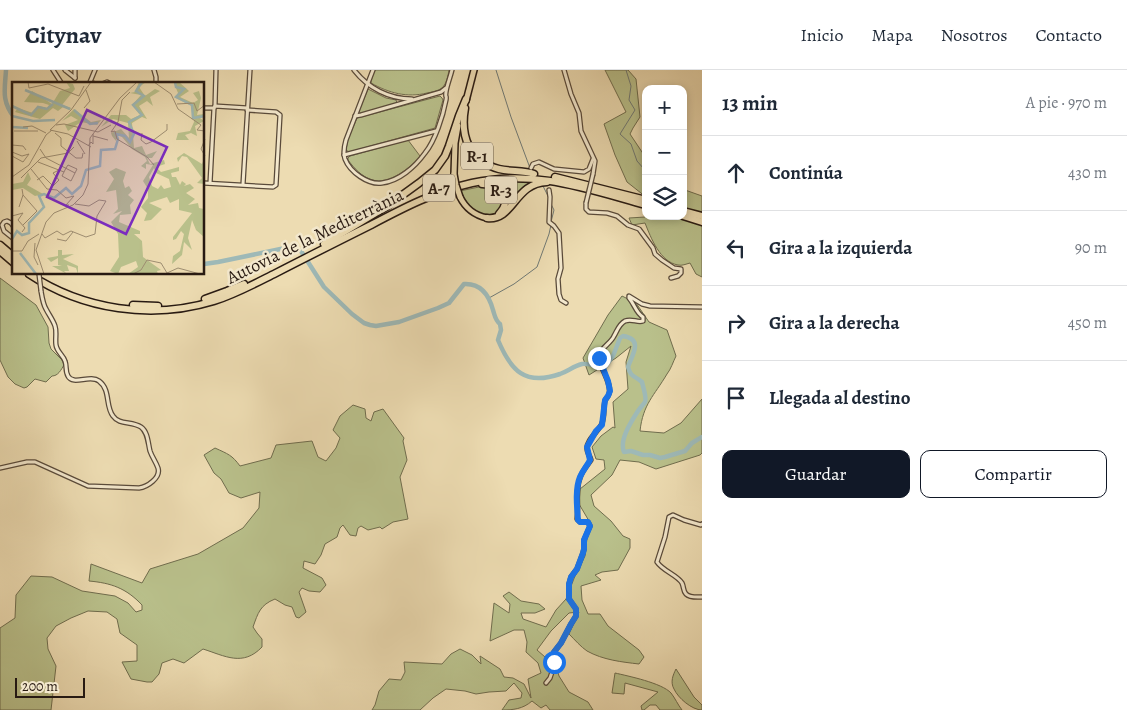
<!DOCTYPE html>
<html lang="es">
<meta charset="utf-8">
<style>
:root{--surface:#fff;--page:#f6f6f7;--text:#1f2937;--muted:#747a83;--line:#e0e1e3;--accent:#111827}
body{margin:0;font-family:Alegreya,serif;background:var(--page);color:var(--text)}
.controls{position:absolute;right:15px;top:15px;display:grid;overflow:hidden;border-radius:10px;box-shadow:0 2px 8px #0003}
.controls button{width:45px;height:45px;display:grid;place-items:center;padding:0;border:0;border-bottom:1px solid var(--line);background:var(--surface);color:var(--text);font:25px sans-serif}
.scale{position:absolute;left:15px;bottom:12px;width:70px;box-sizing:border-box;padding-left:5px;border:2px solid #281a12;border-top:0;font-size:14px;line-height:18px;white-space:nowrap;color:#281a12;-webkit-text-stroke:4px #f3e8cd;paint-order:stroke}
.stop{position:absolute;width:15px;height:15px;margin:-11px;border:4px solid #1a73e8;border-radius:50%;background:#fff}
.stop.end{background:#1a73e8;border-color:#fff;box-shadow:0 1px 5px #0008}
.list{margin:0;padding:0;list-style:none}
h2{display:flex;justify-content:space-between;align-items:center;height:65px;margin:0;padding:0 20px;font-size:21px}
h2 small{font-size:16px;font-weight:400;color:var(--muted)}
.list li{display:grid;grid-template-columns:32px 1fr auto;gap:15px;align-items:center;box-sizing:border-box;height:75px;padding:0 20px;border-top:1px solid var(--line)}
.list b{display:block;font-size:19px;white-space:nowrap}
.list em{font-size:16px;font-style:normal;color:var(--muted)}
.actions{display:flex;gap:10px;padding:15px 20px}
.actions a{flex:1;padding:11px 0;border:1px solid var(--accent);border-radius:10px;text-align:center;font-size:18px;color:var(--accent)}
.actions .main{background:var(--accent);color:#fff}
.icon{flex:none;width:28px;height:28px;fill:none;stroke:currentColor;stroke-width:2;stroke-linecap:round;stroke-linejoin:round}
.map{position:relative;flex:none;width:702px;height:640px;overflow:hidden}
header{display:flex;align-items:center;gap:30px;box-sizing:border-box;height:70px;padding:0 25px;background:var(--surface);border-bottom:1px solid var(--line)}
header strong{font-size:24px}
nav{display:flex;gap:28px;margin-inline-start:auto;font-size:18px}
main{display:flex}
aside{flex:1;background:var(--surface)}
.map>svg:first-child{display:block}
.green{fill:#b9c08b;stroke:#706d4e}
.lines{fill:none;stroke-linecap:round;stroke-linejoin:round}
.stream{stroke:#6f7975;stroke-width:1}
.river{stroke:#9eb9b7;stroke-width:4.5}
.minor-casing{stroke:#594a3a;stroke-width:5.5}
.major-casing{stroke:#281a12;stroke-width:8}
.highway-casing{stroke:#281a12;stroke-width:9}
.minor{stroke:#f3e8cd;stroke-width:3}
.major{stroke:#eddcb2;stroke-width:5}
.highway{stroke:#eddcb2;stroke-width:6}
.minor-bridge-casing{stroke:#594a3a;stroke-width:5.5;stroke-linecap:butt}
.major-bridge-casing{stroke:#281a12;stroke-width:8;stroke-linecap:butt}
.minor-bridge{stroke:#f3e8cd;stroke-width:3}
.major-bridge{stroke:#eddcb2;stroke-width:5}
.route{stroke:#1a73e8;stroke-width:6}
.labels{text-anchor:middle;stroke-width:5;stroke-linejoin:round;paint-order:stroke}
.shield{fill:#f3e8cd;stroke:#65584a;stroke-width:1}
.shield-label{font-size:16px;font-weight:bold;fill:#281a12}
.street-label{font-size:18px;fill:#281a12;stroke:#f3e8cd}
.inset-river{fill:none;stroke:#9eb9b7;stroke-width:2.5}
.inset-road{fill:none;stroke:#9e8e72;stroke-width:1}
.view{fill:#7b2cbf;fill-opacity:0.15;stroke:#7b2cbf;stroke-width:2.5}
.inset-edge{fill:none;stroke:#281a12;stroke-width:2.5}
</style>
<header>
<strong>Citynav</strong>
<nav><a>Inicio</a><a>Mapa</a><a>Nosotros</a><a>Contacto</a></nav>
</header>
<main>
<div class="map">
<svg width="702" height="640" viewBox="0 0 702 640">
<rect width="100%" height="100%" fill="#eddcb2"/>
<filter id="stains"><feTurbulence type="fractalNoise" baseFrequency=".004" numOctaves="4"/><feColorMatrix values="0 0 0 0 .2 0 0 0 0 .09 0 0 0 0 .02 0 0 0 .5 -.17"/></filter>
<radialGradient id="worn" r=".72"><stop offset=".6" stop-color="#630" stop-opacity="0"/><stop offset="1" stop-color="#630" stop-opacity=".3"/></radialGradient>
<g class="green">
<path d="M374,0H449C448,6 447,13 442,18C438,21 432,22 427,23C407,28 389,23 371,13V11Z"/>
<polygon points="605,0 628,0 636,9 640,47 633,58 630,64 646,88 646,127 627,112 615,85 604,54 626,42"/>
<polygon points="368,19 386,28 396,30 397,33 361,44 359,41"/>
<polygon points="440,26 442,28 443,30 435,58 349,82 346,80 348,69 357,48"/>
<path d="M408,70L420,86C411,98 388,115 372,110C362,107 354,98 348,90V88L350,86Z"/>
<path d="M515,111L532,112L523,118L516,126V127L506,139C506,126 508,119 494,113Z"/>
<path d="M479,117L494,119L502,127C502,130 503,133 502,135C497,151 475,145 467,135C464,132 462,125 460,121Z"/>
<polygon points="685,120 702,126 702,143 683,138 683,121"/>
<path d="M646,146H673L702,155V207L696,204L690,193C686,194 682,196 678,195C660,192 651,168 645,153L632,155L629,148L645,147Z"/>
<path d="M0,208L36,235L48,257L49,273L51,279L62,290L64,295C61,300 58,306 52,306L46,312L35,309L27,317L24,318L15,314L8,307L0,290Z"/>
<path d="M622,226L636,233L649,252L667,260L676,286C673,292 671,299 667,304C654,326 643,334 640,361L664,363L681,353L702,329V383L700,385L656,399L639,392L620,390L612,405L591,425L594,436L611,451L623,466L630,469V478L618,500L602,502L595,505L601,510L581,516L582,530L588,544H600L608,556L639,580L644,587L639,594C622,592 603,590 587,581C581,577 575,570 569,564L579,542L569,543L551,561L537,580L545,587L554,589L559,606L569,622L588,632L593,640H550L546,635L541,638L532,631C523,639 513,640 502,640L509,630L521,628L522,623L514,613L506,621L489,622L476,624L465,621L446,619L433,628L420,640H372L375,635L379,621L389,609L401,610L405,602L404,592L442,594L451,584L460,579L472,585L481,594L480,586L500,599L504,607L513,608L524,614L531,628L528,609L541,603L538,593L526,582L527,572L524,560H514L490,571L494,533L509,543L510,534L503,526L509,522L521,531L539,534L545,539L535,543H521L523,549L546,557L556,540L566,529L575,506L585,486L587,468L592,456L579,434L580,419L605,399L604,390L596,389L592,377L601,366L613,357L615,358L613,332L628,319L626,292L631,276L616,288L589,305L583,288L608,245Z"/>
<path d="M353,335L365,339L366,348L371,351L374,342L383,339L404,368L403,371L407,390L400,407L408,449L393,452L382,459L380,457L368,460L361,456L358,458L356,466L350,465L343,455L340,458L337,467L325,474L321,485L315,494L304,491L303,498L322,508L326,515L320,522L309,521L302,518L299,522L306,542L299,548L296,547L292,537L285,535L275,529C260,535 258,543 253,557L257,563L262,569V577C243,597 225,586 203,579L184,593L173,589L162,593L159,604L152,612H147L131,609L122,592L137,591V575L120,563L117,549L107,542L88,541L71,548L56,556L47,568L48,579L56,596L51,640H0V558L15,548L16,525L31,506L52,507L82,521L115,526L128,533L136,542L142,540V535C126,518 111,513 89,511L91,494L142,513L150,499L198,484L243,458L259,438L260,422L241,428L229,423L221,409L214,403L204,385L215,378C228,384 232,385 240,396L271,388L276,375L312,371L318,387L326,391L336,378L340,368L333,360L340,346Z"/>
<path d="M676,599L694,627L702,635V640C692,640 678,628 674,619C670,612 673,605 676,599Z"/>
<path d="M615,603C628,606 662,613 671,623C675,628 678,635 682,640H660L656,635H650L644,640H642L641,636L658,622L625,613L624,624L612,623Z"/>
</g>
<g class="lines">
<g class="stream">
<polyline points="496,0 511,47 530,98"/>
<polyline points="626,0 631,16 629,30 635,40 620,64 631,74 637,91 644,99 646,104"/>
<polyline points="543,116 549,128"/>
<polyline points="551,134 554,140 551,152"/>
<polyline points="489,228 514,214 537,197 549,164 551,155"/>
</g>
<g class="river">
<path d="M6,0C5,19 1,30 14,47"/>
<path d="M204,194L218,192L290,177L301,181L324,217L352,244L364,253L370,255L376,256L399,252L438,238L449,233L464,214C481,213 489,225 493,240C495,246 495,250 500,254L501,260L498,270C511,301 525,316 560,304C568,301 574,296 582,294C589,293 597,297 605,297L613,286L620,268L623,266C644,269 632,285 628,297C631,308 634,305 642,312C643,317 647,328 645,332C643,335 640,338 638,341C631,352 619,370 624,382L631,381L643,385H650L660,388L665,387L685,381L692,373L702,367"/>
</g>
<g class="minor-casing">
<g id="minor">
<polyline points="53,0 62,14"/>
<polyline points="65,0 75,8"/>
<polyline points="75,0 75,8"/>
<polyline points="95,0 90,12 96,14"/>
<polyline points="154,0 156,7 156,14"/>
<path d="M354,0C368,18 389,29 412,29"/>
<path d="M373,0L346,70C344,77 343,83 345,89C350,102 368,115 382,113C399,111 415,97 425,83C435,71 443,46 446,30C447,24 445,29 446,22C447,15 450,8 452,0"/>
<polyline points="564,0 571,24 579,43 581,61 595,91 593,104"/>
<polyline points="102,14 107,12 111,14"/>
<polyline points="215,36 216,0"/>
<polyline points="204,38 214,38 215,36 247,38"/>
<polyline points="355,46 361,45 441,22 446,18"/>
<polyline points="344,85 436,61"/>
<polyline points="531,98 533,94 539,92 554,99 584,102 589,99 593,89"/>
<polyline points="204,113 273,117 276,115 280,45 276,42 247,40"/>
<polyline points="210,113 214,38"/>
<polyline points="243,114 250,0"/>
<polyline points="549,120 550,127 549,152 554,156 559,163 561,198 558,209 559,224 561,230 566,233"/>
<polyline points="586,133 586,139 589,142 607,143 617,146 628,155 639,159 653,178 655,184 662,190 674,198 681,199 681,203 678,206 671,208"/>
<polyline points="14,157 11,153 7,151 4,152 2,155 4,161 14,169"/>
<path d="M0,398L27,392H35L88,416L139,418C147,417 161,408 158,398C156,392 152,387 150,381C148,373 148,362 141,357C132,351 119,355 113,346C105,336 111,320 99,311C90,304 73,316 68,306C65,301 67,296 65,291C63,285 57,282 56,275C55,269 57,262 55,256C53,250 49,245 46,239C43,234 42,227 41,221"/>
<path d="M702,454L701,455L684,450L673,445L669,447L665,467L657,492C663,501 677,505 682,513C684,517 683,521 686,524C690,528 697,527 702,527"/>
<path d="M546,613L550,608L554,596L553,585L554,582L561,573L571,554L576,546V539L569,529V514L571,507L577,499L583,483L584,479V470L590,456L588,452H580L577,449C579,436 575,421 580,408C582,401 587,396 591,390C590,386 587,383 587,379C586,370 600,360 602,353C605,346 603,338 605,331C606,328 608,327 609,324C613,312 596,295 600,284C602,277 611,273 614,266C617,261 619,254 625,251C632,248 637,253 643,251V247C636,243 635,235 629,228V226L642,234L650,236L702,237"/>
</g>
</g>
<g class="major-casing">
<g id="major">
<polyline points="466,31 474,0"/>
<polyline points="454,104 455,73 458,56"/>
<path d="M460,127C466,139 474,145 487,148"/>
</g>
</g>
<g class="highway-casing">
<g id="highway">
<path d="M465,38C460,66 469,91 499,99C511,102 523,100 534,104"/>
<polyline points="555,107 646,130"/>
<path d="M482,114C500,114 514,128 499,144"/>
<polyline points="683,141 702,146"/>
<polyline points="683,146 702,152"/>
<path d="M487,148C514,151 514,113 547,112"/>
<polyline points="324,174 386,137 419,113 435,100 445,86 449,76 459,46 466,29"/>
<polyline points="0,175 14,187"/>
<polyline points="0,181 14,193"/>
<path d="M29,204C83,240 152,250 214,231C236,224 256,213 276,203C307,187 339,171 371,155C403,138 436,121 472,113C534,99 587,119 646,135"/>
<polyline points="205,229 227,221 244,214"/>
<polyline points="133,235 158,236"/>
</g>
</g>
<use href="#minor" class="minor"/>
<use href="#major" class="major"/>
<use href="#highway" class="highway"/>
<g class="minor-bridge-casing">
<g id="minor-bridge">
<polyline points="586,133 593,104"/>
<polyline points="39,204 41,221"/>
</g>
</g>
<g class="major-bridge-casing">
<polyline id="major-bridge" points="454,104 456,115 460,127"/>
</g>
<use href="#minor-bridge" class="minor-bridge"/>
<use href="#major-bridge" class="major-bridge"/>
</g>
<g class="lines">
<path class="route" d="M554,592L553,585L554,582L561,573L571,554L576,546V539L569,529V514L571,507L577,499L583,483L584,479V470L590,456L588,452H580L578,450C577,437 575,419 580,407C583,400 587,396 590,390L587,377L596,361L602,355L605,330L608,326L610,321L608,311L599,288"/>
</g>
<g class="labels">
<g class="shield">
<rect x="461" y="72.5" width="32" height="27" rx="4"/>
<rect x="423" y="104.5" width="32" height="27" rx="4"/>
<rect x="485" y="106.5" width="32" height="27" rx="4"/>
</g>
<g class="shield-label">
<text x="477" y="92">R-1</text>
<text x="439" y="124">A-7</text>
<text x="501" y="126">R-3</text>
</g>
<g class="street-label">
<text transform="translate(315 166) rotate(-26)" y="6">Autovia de la Mediterrània</text>
</g>
</g>
<g transform="translate(12 12)">
<rect width="192" height="192" fill="#eddcb2"/>
<path d="M54,0L61,2L63,7L50,23L59,26L58,28L51,25L46,29L41,26L28,37L3,30L6,26L21,31L27,24L35,26L37,23L31,21L12,20L20,9L40,22L48,9L58,6ZM127,0H134L127,5L133,14L143,7L148,9L138,15L141,24L135,19L127,24L135,37L130,35L120,41L122,66L130,64L134,73L145,69L140,76H135L138,82L152,78L153,82L144,85L149,90L167,85V89L159,91L160,95H164L168,103L170,99L174,102L172,104L178,102L182,106L174,111L183,117L176,123L186,121L187,126L192,127V155L184,148L180,138L176,156L180,168L172,160L170,173L160,182L161,174L168,169L172,152L169,149L164,157L161,158V155L180,131L167,128V117L158,121L155,115L137,121L150,127L139,138L132,139L135,131L129,125L136,116V107L131,99L141,83L134,82V87L129,84L135,79L133,75L120,67L110,55L106,53L104,59L100,54L99,51L109,47L117,56L116,41L101,37L89,45L99,33H114L119,37L128,33L120,23L129,13L118,11L123,10ZM142,86L144,91L157,97L159,105L152,107L149,103L146,107L140,104L137,95ZM167,0L177,9L168,15L181,21L186,18L181,11L187,9L189,16L185,33L192,32V29V35L188,36L192,39L183,44L185,54L179,51L173,53L177,58H164L166,51L178,49L182,40L180,24L164,16L166,11L162,1ZM62,27L79,40L89,38L85,43L69,40L56,49L53,43L66,38L59,34L50,39ZM172,71L190,82L192,77V102L185,101L190,96L175,75L170,74L166,80L165,76ZM104,86L114,90L111,99L113,106L117,104L120,109L116,113L122,118L118,123L119,132L108,133L107,140L128,149V152H122L130,159L131,175L149,188L145,189L146,192H116L126,185L124,179L109,185L106,192L98,189L107,175L106,152L99,140L110,129L101,132L106,127L104,108L94,110L102,97L97,90ZM16,90L19,97L15,103L31,112L23,114L11,106L0,108V102L11,100ZM46,168H50V173L62,172L51,177L66,184V192L64,186L55,183L57,189H52L55,192L40,184H50L46,183V176L39,180L35,176L46,174Z" fill="#b9c08b" fill-rule="evenodd"/>
<path class="inset-river" d="M163,0L164,5L172,7L164,15L180,23L181,36L193,34M13,8L58,27M0,24L19,33L26,25L35,27L41,22M62,28L78,42L86,41M0,34L21,39L43,38M0,45L16,46M0,157L5,149L10,153L17,151V141L32,125L27,114L32,112L42,116L54,106L60,112L69,104L74,88L88,84L89,68L103,67L106,57L104,52L113,54L118,60L122,52L117,40L130,33L121,23L132,14L124,9L130,0M8,171L24,192"/>
<path class="inset-road" d="M16,0L17,6L36,2L67,14L72,4M79,0L59,28L38,48L56,52L79,65M142,0L159,12L166,27L189,43L185,48L193,49M118,10L110,18L106,40L99,50L103,49L105,57L135,75L142,83M165,22L182,21L185,29L193,23M72,26L78,19L74,8M44,43L52,42L86,50L99,43M11,45L20,44L34,51M2,49H26M43,51L49,56V64L64,76H70L71,71M130,51L129,58L134,62L139,60L155,48V42M81,54L96,58M193,57L189,67L193,74M65,59L73,72M0,63L11,64L14,68M76,64L79,60L81,62V52M28,67L34,76L63,91M0,70L10,74L17,72L11,80L0,74M26,80L52,90M54,86L50,94L59,99L65,87L56,83L54,86M19,87L35,107L45,108L54,116L62,114L54,123H57M0,95L17,83L34,53L40,48M9,96L29,76L56,71L62,65M25,98L31,94L41,104L47,98L41,91L47,88M7,125L11,113L10,107M0,134L11,131L6,138L13,146L10,150M11,143L25,129L11,113M30,152L33,156L45,149L51,153L59,149L74,155L83,152L85,134L94,119L87,118L77,124L63,122M45,157L54,159L61,150M23,161L22,175L26,183M0,169H10L16,159L27,152M32,192L24,168L34,140L42,131L61,123L71,113L76,102L78,56L108,16L125,0M121,192L129,188L135,178L149,181L155,191L166,186L188,192"/>
<path class="view" d="M75,28L155,65L114,152L35,115Z"/>
<rect width="192" height="192" class="inset-edge"/>
</g>
<rect width="100%" height="100%" filter="url(#stains)"/>
<rect width="100%" height="100%" fill="url(#worn)"/>
</svg>
<div class="controls">
<button>+</button>
<button>−</button>
<button><svg class="icon" aria-label="layers" viewBox="0 0 24 24"><path d="M12 4l9 5-9 5-9-5zM3 14l9 5 9-5"/></svg></button>
</div>
<div class="scale">200 m</div>
<div class="stop" style="left:554px;top:592px"></div>
<div class="stop end" style="left:599px;top:288px"></div>
</div>
<aside>
<h2>13 min<small>A pie · 970 m</small></h2>
<ul class="list">
<li><svg class="icon" aria-label="ahead" viewBox="0 0 24 24"><path d="M12 20V5M6 11l6-6 6 6"/></svg><div><b>Continúa</b></div><em>430 m</em></li>
<li><svg class="icon" aria-label="left" viewBox="0 0 24 24"><path d="M17 20v-9H6M10 6l-5 5 5 5"/></svg><div><b>Gira a la izquierda</b></div><em>90 m</em></li>
<li><svg class="icon" aria-label="right" viewBox="0 0 24 24"><path d="M7 20v-9h11M14 6l5 5-5 5"/></svg><div><b>Gira a la derecha</b></div><em>450 m</em></li>
<li><svg class="icon" aria-label="arrive" viewBox="0 0 24 24"><path d="M6 21V4h12l-3 4 3 4H6"/></svg><div><b>Llegada al destino</b></div></li>
</ul>
<div class="actions"><a class="main">Guardar</a><a>Compartir</a></div>
</aside>
</main>
